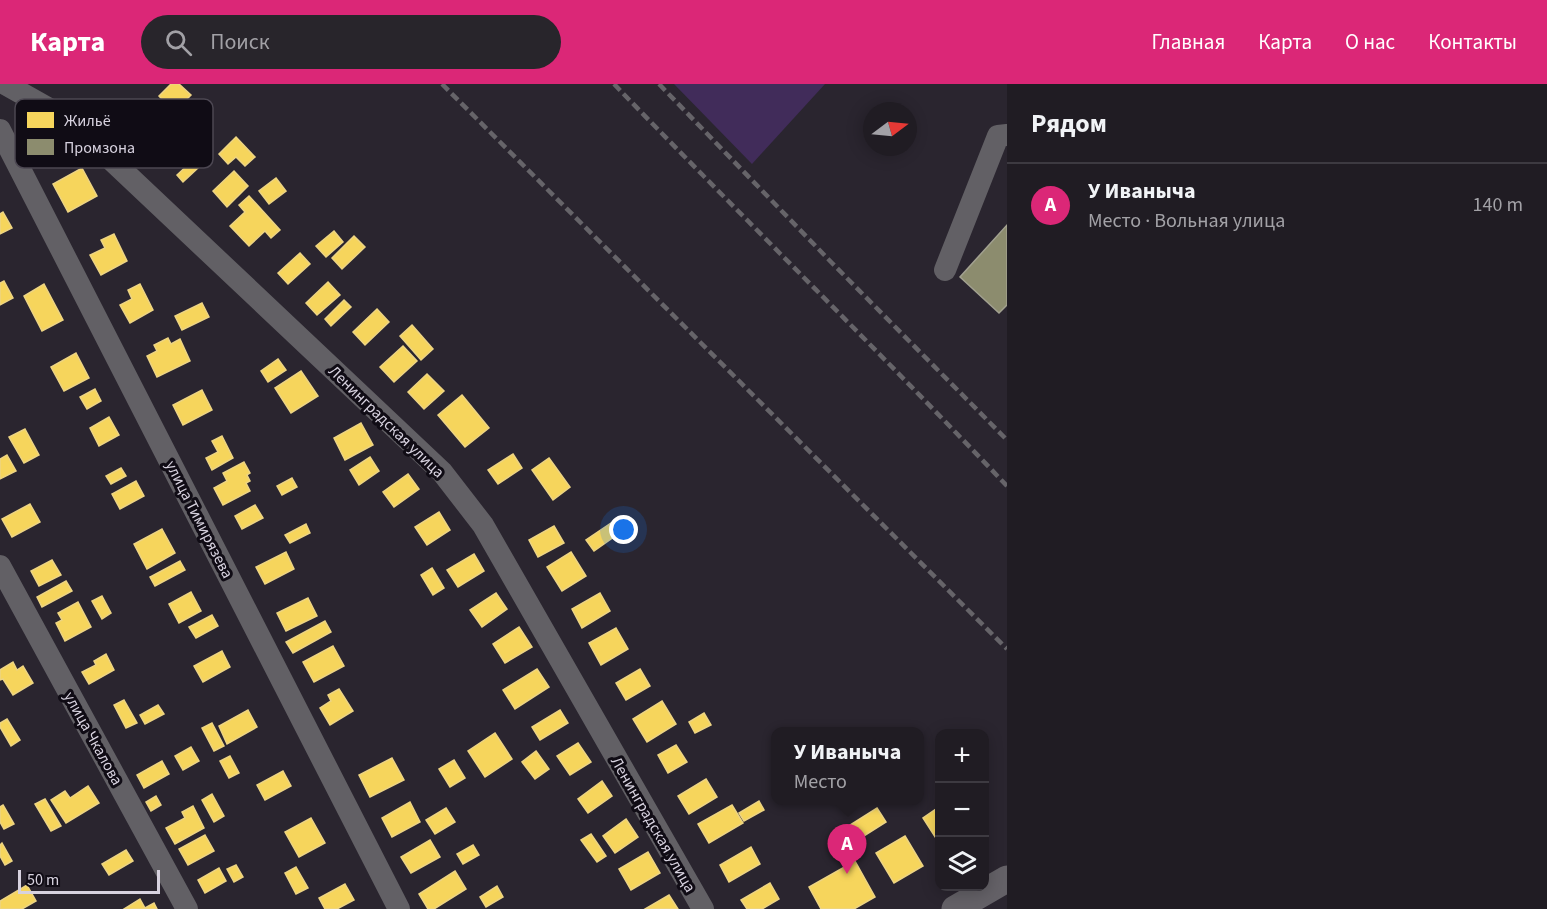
<!DOCTYPE html>
<html lang="ru">
<meta charset="utf-8">
<style>
:root{--surface:#201c23;--page:#28252b;--text:#f1f3f6;--muted:#a2a1a6;--line:#3d3a41;--accent:#db2777}
body{margin:0;font-family:"Source Sans 3",sans-serif;background:var(--page);color:var(--text)}
.controls{position:absolute;right:18px;bottom:18px;display:grid;overflow:hidden;border-radius:12px;box-shadow:0 3px 15px #0003}
.controls button{width:54px;height:54px;display:grid;place-items:center;padding:0;border:0;border-bottom:2px solid var(--line);background:var(--surface);color:var(--text);font:30px sans-serif}
.compass{position:absolute;left:863px;top:18px;width:54px;height:54px;border-radius:50%;background:var(--surface);box-shadow:0 3px 15px #0003;rotate:74deg}
.scale{position:absolute;left:18px;bottom:15px;width:142px;box-sizing:border-box;padding-left:6px;border:3px solid #d7d2df;border-top:0;font-size:16px;line-height:21px;white-space:nowrap;color:#d7d2df;-webkit-text-stroke:4px #100c15;paint-order:stroke}
.you{position:absolute;left:624px;top:446px;width:21px;height:21px;margin:-15px;border:4px solid #fff;border-radius:50%;background:#1a73e8;box-shadow:0 0 0 9px #1a73e833}
.badge{display:grid;place-items:center;width:39px;height:39px;border-radius:50%;background:var(--accent);color:#fff;font-size:20px;font-weight:700}
.pin{position:absolute;translate:-50% -50px;filter:drop-shadow(0 2px 3px #0008)}
.pin::after{content:'';position:absolute;top:32px;width:21px;height:18px;background:inherit;clip-path:polygon(0 0,100% 0,50% 100%)}
.popup{position:absolute;left:771px;top:643px;width:153px;height:78px;box-sizing:border-box;display:grid;place-content:center;border-radius:12px;background:var(--surface);filter:drop-shadow(0 2px 4px #0005);font-size:20px;white-space:nowrap;color:var(--muted)}
.popup b{font-size:22px;color:var(--text)}
.popup::after{content:'';position:absolute;left:50%;top:100%;margin-left:-12px;border:12px solid transparent;border-top-color:var(--surface)}
.list{margin:0;padding:0;list-style:none}
h2{display:flex;justify-content:space-between;align-items:center;height:78px;margin:0;padding:0 24px;font-size:26px}
h2 small{font-size:20px;font-weight:400;color:var(--muted)}
.list li{display:grid;grid-template-columns:39px 1fr auto;gap:18px;align-items:center;box-sizing:border-box;height:84px;padding:0 24px;border-top:2px solid var(--line)}
.list b{display:block;font-size:22px;white-space:nowrap}
.list p{margin:0;font-size:20px;white-space:nowrap;color:var(--muted)}
.list em{font-size:20px;font-style:normal;color:var(--muted)}
.icon{flex:none;width:33px;height:33px;fill:none;stroke:currentColor;stroke-width:2;stroke-linecap:round;stroke-linejoin:round}
.map{position:relative;flex:none;width:1007px;height:825px;overflow:hidden}
header{display:flex;align-items:center;gap:36px;box-sizing:border-box;height:84px;padding:0 30px;background:var(--accent);color:#fff}
header strong{font-size:28px}
nav{display:flex;gap:33px;margin-inline-start:auto;font-size:21px}
.search{width:420px;height:54px;background:var(--page);display:flex;align-items:center;gap:15px;box-sizing:border-box;padding:0 21px;border-radius:33px;color:var(--muted);font-size:22px}
main{display:flex}
aside{flex:1;background:var(--surface)}
.map>svg:first-child{display:block}
.green{fill:#412c5a}
.homes{fill:#f6d55c;stroke:#edd483;stroke-width:1.5}
.industry{fill:#8c8c6e;stroke:#a2a190;stroke-width:1.5}
.lines{fill:none;stroke-linecap:round;stroke-linejoin:round}
.minor{stroke:#626065;stroke-width:22}
.major{stroke:#646167;stroke-width:27}
.rail{stroke:#666469;stroke-width:4.5;stroke-dasharray:9 4.5;stroke-linecap:butt}
.labels{text-anchor:middle;stroke-width:6;stroke-linejoin:round;paint-order:stroke}
.street-label{font-size:16px;fill:#d7d2df;stroke:#100c15}
.key{fill:#100c15;stroke:#4c4752;stroke-width:1.5}
.key-label{font-size:16px;fill:#d7d2df}
</style>
<header>
<strong>Карта</strong>
<div class="search"><svg class="icon" aria-label="search" viewBox="0 0 24 24"><circle cx="10" cy="10" r="6"/><path d="M15 15l6 6"/></svg>Поиск</div>
<nav><a>Главная</a><a>Карта</a><a>О нас</a><a>Контакты</a></nav>
</header>
<main>
<div class="map">
<svg width="1007" height="825" viewBox="0 0 1007 825">
<rect width="100%" height="100%" fill="#2a252f"/>
<polygon class="green" points="674,0 825,0 752,80"/>
<g class="homes">
<polygon points="171,0 179,0 191,11 174,28 159,12"/>
<polygon points="187,26 202,42 171,71 156,55"/>
<polygon points="46,41 62,72 45,81 29,50"/>
<polygon points="236,53 255,73 245,82 236,73 228,80 219,70"/>
<polygon points="192,77 198,84 183,98 177,91"/>
<polygon points="82,84 97,112 68,128 53,100"/>
<polygon points="234,87 248,102 227,123 213,107"/>
<polygon points="276,94 286,107 269,120 259,107"/>
<polygon points="249,112 280,146 271,154 265,147 249,162 230,142 245,128 239,121"/>
<polygon points="3,128 12,144 0,150 0,130"/>
<polygon points="334,147 343,158 326,173 316,162"/>
<polygon points="114,150 127,177 101,191 90,171 105,164 101,156"/>
<polygon points="354,152 365,163 342,185 332,174"/>
<polygon points="300,169 310,180 288,200 278,189"/>
<polygon points="4,197 13,214 0,221 0,199"/>
<polygon points="328,198 340,211 317,231 306,219"/>
<polygon points="44,200 63,236 42,247 24,212"/>
<polygon points="140,200 153,226 130,239 120,221 132,215 128,206"/>
<polygon points="344,216 351,223 331,242 325,235"/>
<polygon points="202,219 209,233 182,246 175,232"/>
<polygon points="377,225 389,238 365,261 353,248"/>
<polygon points="412,241 433,265 421,276 400,252"/>
<polygon points="168,254 171,260 180,255 190,277 157,293 147,272 157,267 154,261"/>
<polygon points="403,262 417,277 394,298 380,283"/>
<polygon points="76,269 89,294 64,307 51,283"/>
<polygon points="278,275 286,286 268,298 261,287"/>
<polygon points="301,287 318,312 291,329 275,304"/>
<polygon points="427,290 444,307 424,325 408,308"/>
<polygon points="95,305 101,317 87,325 80,313"/>
<polygon points="202,306 212,326 183,341 173,321"/>
<polygon points="462,311 489,344 465,363 438,331"/>
<polygon points="109,333 119,351 99,362 90,344"/>
<polygon points="361,339 373,361 345,376 334,354"/>
<polygon points="25,345 39,371 24,379 9,353"/>
<polygon points="222,352 233,374 212,386 206,374 218,368 212,357"/>
<polygon points="513,370 522,384 498,400 488,386"/>
<polygon points="7,371 16,387 0,395 0,375"/>
<polygon points="370,373 379,387 359,401 350,386"/>
<polygon points="549,374 570,403 553,416 532,386"/>
<polygon points="244,378 250,389 247,391 250,397 246,399 250,407 223,421 214,404 227,397 223,389"/>
<polygon points="121,384 126,392 111,400 106,392"/>
<polygon points="408,390 419,405 394,423 383,408"/>
<polygon points="292,394 297,403 282,411 277,402"/>
<polygon points="136,397 144,412 120,425 112,410"/>
<polygon points="30,420 40,438 12,453 2,435"/>
<polygon points="255,421 263,434 242,445 235,432"/>
<polygon points="439,428 450,446 427,461 415,443"/>
<polygon points="611,439 618,450 594,467 586,456"/>
<polygon points="306,440 310,449 290,459 285,451"/>
<polygon points="554,442 564,459 538,473 529,456"/>
<polygon points="162,445 175,469 147,485 134,460"/>
<polygon points="286,468 294,485 265,500 256,483"/>
<polygon points="571,468 586,492 562,507 547,483"/>
<polygon points="474,470 484,487 458,503 447,486"/>
<polygon points="52,476 61,491 39,502 31,487"/>
<polygon points="180,477 185,486 155,502 150,493"/>
<polygon points="432,484 444,504 433,511 421,491"/>
<polygon points="66,497 72,507 42,523 37,513"/>
<polygon points="191,508 201,527 179,539 169,520"/>
<polygon points="496,509 507,525 482,543 470,526"/>
<polygon points="600,509 610,527 582,544 572,525"/>
<polygon points="102,512 111,529 102,535 92,517"/>
<polygon points="308,514 317,532 286,547 277,529"/>
<polygon points="78,518 91,543 65,557 56,539 62,536 58,529"/>
<polygon points="212,531 218,542 196,554 189,543"/>
<polygon points="325,537 331,548 293,569 286,558"/>
<polygon points="519,543 532,563 505,579 493,560"/>
<polygon points="616,544 628,565 601,581 589,559"/>
<polygon points="333,562 344,582 314,598 303,578"/>
<polygon points="222,567 230,583 203,598 194,582"/>
<polygon points="106,570 114,586 89,600 82,588 96,581 94,577"/>
<polygon points="13,578 17,586 23,582 33,599 13,611 3,595 0,596 0,586"/>
<polygon points="537,585 549,603 515,625 503,606"/>
<polygon points="640,585 650,602 626,616 616,599"/>
<polygon points="339,605 353,627 330,641 320,624 331,617 328,611"/>
<polygon points="124,616 137,639 126,644 114,621"/>
<polygon points="662,617 676,640 647,658 633,635"/>
<polygon points="158,621 164,630 145,640 140,631"/>
<polygon points="248,626 257,643 227,660 219,642"/>
<polygon points="560,626 568,639 540,656 532,643"/>
<polygon points="704,629 711,641 695,649 689,638"/>
<polygon points="7,635 20,656 11,662 0,643 0,639"/>
<polygon points="212,639 224,662 214,667 202,644"/>
<polygon points="495,649 512,675 485,693 468,667"/>
<polygon points="578,659 591,678 570,691 557,672"/>
<polygon points="676,661 687,678 668,689 658,671"/>
<polygon points="191,663 199,677 183,686 175,672"/>
<polygon points="536,667 549,685 535,695 522,678"/>
<polygon points="230,672 239,689 229,694 220,677"/>
<polygon points="392,674 404,696 370,713 359,691"/>
<polygon points="454,676 465,694 450,703 439,685"/>
<polygon points="162,677 169,690 144,704 137,691"/>
<polygon points="283,687 291,702 265,716 257,701"/>
<polygon points="706,695 717,713 689,730 678,712"/>
<polygon points="602,697 612,712 588,729 578,715"/>
<polygon points="88,702 99,719 66,739 51,716 65,707 70,714"/>
<polygon points="212,710 224,732 214,738 202,716"/>
<polygon points="156,712 161,721 151,727 146,718"/>
<polygon points="45,715 61,742 51,747 35,720"/>
<polygon points="759,717 764,726 744,737 739,729"/>
<polygon points="410,718 420,738 392,753 382,734"/>
<polygon points="3,721 14,740 4,745 0,738 0,723"/>
<polygon points="732,721 743,739 709,759 698,740"/>
<polygon points="193,722 204,744 175,760 166,744 185,734 182,728"/>
<polygon points="939,723 939,759 923,734"/>
<polygon points="446,724 455,738 435,750 426,736"/>
<polygon points="877,724 886,738 856,757 847,743"/>
<polygon points="311,734 325,759 299,773 285,748"/>
<polygon points="626,735 638,753 615,769 603,752"/>
<polygon points="591,750 606,772 597,778 581,756"/>
<polygon points="205,751 214,767 188,781 179,765"/>
<polygon points="905,752 923,782 894,799 876,769"/>
<polygon points="430,756 440,773 411,789 401,773"/>
<polygon points="2,759 12,777 5,781 0,772 0,761"/>
<polygon points="473,761 479,771 463,780 457,770"/>
<polygon points="751,763 760,780 729,798 720,781"/>
<polygon points="126,766 133,777 109,791 102,780"/>
<polygon points="648,768 660,789 631,806 619,785"/>
<polygon points="855,777 875,813 854,825 821,825 809,803"/>
<polygon points="236,781 243,793 234,798 227,785"/>
<polygon points="296,783 308,804 296,810 285,789"/>
<polygon points="219,784 226,797 205,809 198,796"/>
<polygon points="455,787 466,805 434,825 428,825 419,810"/>
<polygon points="770,799 779,815 762,825 747,825 741,816"/>
<polygon points="345,800 354,816 337,825 325,825 319,814"/>
<polygon points="27,801 36,817 22,825 0,825 0,817"/>
<polygon points="497,802 503,813 486,823 480,813"/>
<polygon points="669,811 678,825 645,825"/>
<polygon points="140,815 145,824 154,819 157,825 124,825"/>
</g>
<polygon class="industry" points="1007,141 1007,221 999,229 960,193"/>
<g class="lines">
<g class="minor">
<polyline points="5,0 69,36 442,388 483,441 703,825"/>
<polyline points="0,46 399,825"/>
<polyline points="945,186 998,52 1007,51"/>
<polyline points="0,482 187,825"/>
</g>
<polyline class="major" points="955,825 1007,795"/>
<g class="rail">
<polyline points="442,0 1007,565"/>
<path d="M614,0C744,135 878,266 1007,402"/>
<polyline points="659,0 832,179 1007,356"/>
</g>
</g>
<g class="labels">
<g class="street-label">
<text transform="translate(387 337) rotate(44)" y="6">Ленинградская улица</text>
<text transform="translate(200 435) rotate(63)" y="6">улица Тимирязева</text>
<text transform="translate(94 654) rotate(61)" y="6">улица Чкалова</text>
<text transform="translate(654 740) rotate(60)" y="6">Ленинградская улица</text>
</g>
</g>
<rect x="15" y="15" width="198" height="69" rx="9" class="key"/>
<rect x="27" y="28" width="27" height="16" fill="#f6d55c"/>
<rect x="27" y="55" width="27" height="16" fill="#8c8c6e"/>
<g class="key-label">
<text x="64" y="42">Жильё</text>
<text x="64" y="69">Промзона</text>
</g>
</svg>
<div class="controls">
<button>+</button>
<button>−</button>
<button><svg class="icon" aria-label="layers" viewBox="0 0 24 24"><path d="M12 4l9 5-9 5-9-5zM3 14l9 5 9-5"/></svg></button>
</div>
<svg class="compass" viewBox="-18 -18 36 36"><path d="M0-13l5 13h-10z" fill="#e53935"/><path d="M0 13l5-13h-10z" fill="#a2a1a6"/></svg>
<div class="scale">50 m</div>
<div class="you"></div>
<div class="pin badge" style="left:847px;top:790px">A</div>
<div class="popup"><b>У Иваныча</b>Место</div>
</div>
<aside>
<h2>Рядом<small></small></h2>
<ul class="list">
<li><span class="badge">A</span><div><b>У Иваныча</b><p>Место · Вольная улица</p></div><em>140 m</em></li>
</ul>
</aside>
</main>
